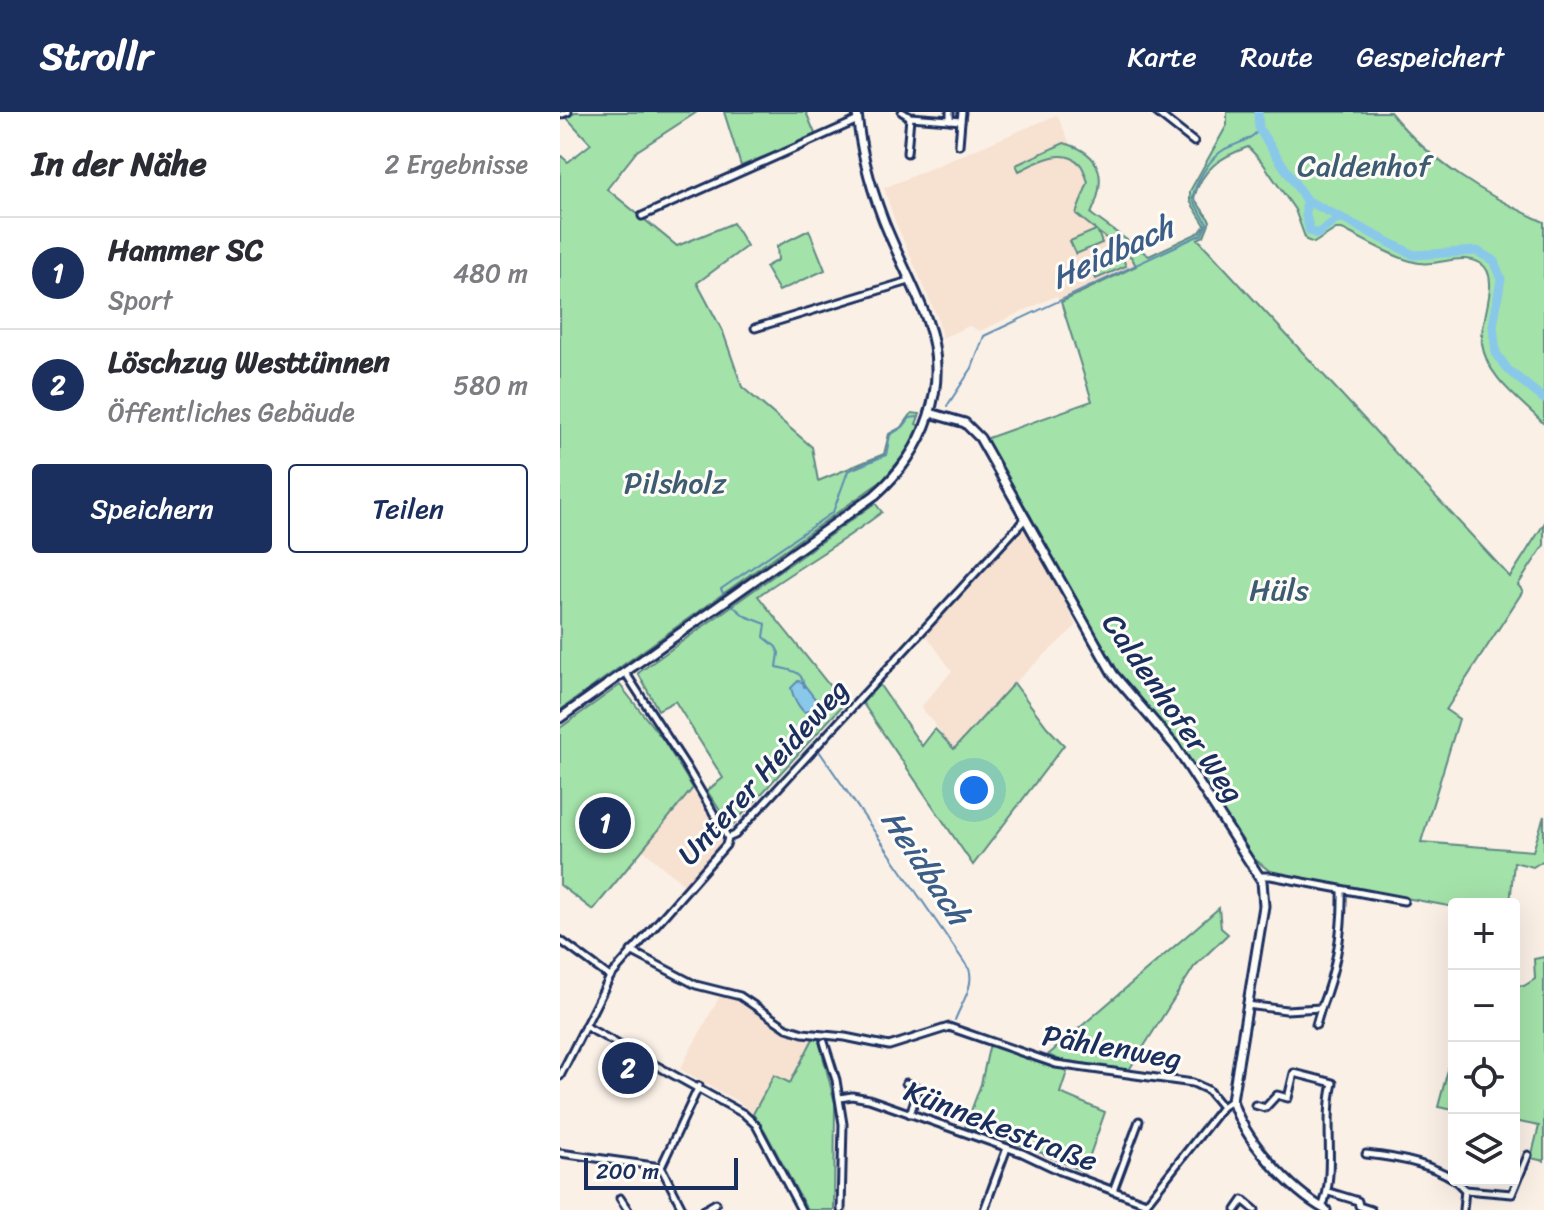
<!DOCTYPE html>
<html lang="de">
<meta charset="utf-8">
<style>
:root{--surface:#fff;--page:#f7f7f7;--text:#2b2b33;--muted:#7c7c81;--line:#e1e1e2;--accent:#1b2f5e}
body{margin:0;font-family:Sriracha,sans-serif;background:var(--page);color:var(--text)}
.controls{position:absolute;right:24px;bottom:24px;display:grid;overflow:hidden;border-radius:8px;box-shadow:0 8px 32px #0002}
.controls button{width:72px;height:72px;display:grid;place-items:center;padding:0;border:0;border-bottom:2px solid var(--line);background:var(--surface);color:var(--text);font:40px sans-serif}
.scale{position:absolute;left:24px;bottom:20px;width:154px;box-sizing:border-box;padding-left:8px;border:4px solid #1b2f5e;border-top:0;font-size:22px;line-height:28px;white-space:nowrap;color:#1b2f5e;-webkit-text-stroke:6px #fdfcf7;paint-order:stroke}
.you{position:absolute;left:414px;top:678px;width:28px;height:28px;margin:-20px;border:6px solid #fff;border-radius:50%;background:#1a73e8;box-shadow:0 0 0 12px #1a73e833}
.badge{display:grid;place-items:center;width:52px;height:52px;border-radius:50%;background:var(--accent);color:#fff;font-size:26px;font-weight:700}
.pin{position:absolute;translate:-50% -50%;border:4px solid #fff;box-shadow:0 2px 8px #0006}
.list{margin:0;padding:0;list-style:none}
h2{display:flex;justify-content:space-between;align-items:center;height:104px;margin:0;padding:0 32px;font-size:34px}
h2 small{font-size:26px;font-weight:400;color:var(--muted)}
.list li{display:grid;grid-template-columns:52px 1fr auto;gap:24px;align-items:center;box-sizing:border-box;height:112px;padding:0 32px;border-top:2px solid var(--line)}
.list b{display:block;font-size:30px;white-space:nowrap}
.list p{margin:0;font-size:26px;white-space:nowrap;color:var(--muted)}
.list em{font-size:26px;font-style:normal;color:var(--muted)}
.actions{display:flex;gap:16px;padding:24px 32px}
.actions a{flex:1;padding:18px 0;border:2px solid var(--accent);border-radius:8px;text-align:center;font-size:28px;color:var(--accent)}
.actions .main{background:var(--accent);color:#fff}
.icon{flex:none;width:44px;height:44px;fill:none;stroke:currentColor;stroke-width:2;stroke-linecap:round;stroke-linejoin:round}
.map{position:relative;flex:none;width:984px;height:1098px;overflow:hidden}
header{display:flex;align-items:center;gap:48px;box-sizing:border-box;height:112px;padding:0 40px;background:var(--accent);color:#fff}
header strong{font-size:38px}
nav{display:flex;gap:44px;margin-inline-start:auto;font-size:28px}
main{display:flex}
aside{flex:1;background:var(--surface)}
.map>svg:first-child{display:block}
.built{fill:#f7e1d1}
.green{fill:#a3e2a9;stroke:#5f8884;stroke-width:2}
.water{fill:#8ac8ea;stroke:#5e8bb2;stroke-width:2}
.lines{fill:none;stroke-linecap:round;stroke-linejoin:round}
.stream{stroke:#5e8bb2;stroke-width:2}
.river{stroke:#8ac8ea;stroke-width:9}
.minor-casing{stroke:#1b2f5e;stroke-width:11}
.major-casing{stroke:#1b2f5e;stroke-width:13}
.minor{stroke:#fdfcf7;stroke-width:5}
.major{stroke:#fdfcf7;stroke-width:7}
.labels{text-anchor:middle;stroke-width:6;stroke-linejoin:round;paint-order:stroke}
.park-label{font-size:30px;fill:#3d5c71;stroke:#fdfcf7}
.street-label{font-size:30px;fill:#1b2f5e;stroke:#fdfcf7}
.water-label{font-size:32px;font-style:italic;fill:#3c5d88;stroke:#fdfcf7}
</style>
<header>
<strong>Strollr</strong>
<nav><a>Karte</a><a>Route</a><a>Gespeichert</a></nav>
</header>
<main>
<aside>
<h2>In der Nähe<small>2 Ergebnisse</small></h2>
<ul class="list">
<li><span class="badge">1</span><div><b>Hammer SC</b><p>Sport</p></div><em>480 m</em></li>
<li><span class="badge">2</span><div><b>Löschzug Westtünnen</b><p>Öffentliches Gebäude</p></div><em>580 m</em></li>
</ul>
<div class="actions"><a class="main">Speichern</a><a>Teilen</a></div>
</aside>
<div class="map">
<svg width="984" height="1098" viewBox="0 0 984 1098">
<rect width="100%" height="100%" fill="#faf0e6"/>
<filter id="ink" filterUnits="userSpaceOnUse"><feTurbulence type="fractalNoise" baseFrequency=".0125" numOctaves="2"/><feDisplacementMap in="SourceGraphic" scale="16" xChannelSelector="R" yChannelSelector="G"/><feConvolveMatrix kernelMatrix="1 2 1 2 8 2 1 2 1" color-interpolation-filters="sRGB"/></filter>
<g filter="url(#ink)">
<g class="built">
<polygon points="497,3 516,45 531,63 520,105 572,147 576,155 501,190 496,184 420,219 409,214 382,226 378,207 335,109 324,76"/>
<polygon points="463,416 467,418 486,449 516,514 454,571 394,637 361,595 392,559 364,520 459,418"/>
<polygon points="133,676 165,729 125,774 82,737"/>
<polygon points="161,882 172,883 187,890 225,917 255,923 230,971 214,963 193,1002 179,990 120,957"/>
</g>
<g class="green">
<polygon points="15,0 137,0 77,39 47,77 117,134 173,111 187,134 137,171 163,220 182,275 252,335 258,369 324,342 329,322 342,315 352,301 360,302 356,312 360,314 353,332 323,368 0,598 0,43 8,50 31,32 5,4"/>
<polygon points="164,0 246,0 256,24 181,54"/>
<path d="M667,0H830C871,51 925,83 984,110V312C961,288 927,266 922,232C919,210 943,164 920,151C900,140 875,156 854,150C830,144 805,128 782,117H776L754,131L746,128L735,98L702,50L688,35C661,45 642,56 634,86L650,109L644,124L638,127L950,465L984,412V433L958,473L963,479L886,598L899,607L861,730L973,739L984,704V748L973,755L954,750L950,792H894V795L712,761L691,744L612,628L556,561L533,524L470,403L425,327L532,289L501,190L576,154L572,146L538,120L542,131L516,142L510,129L536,118L516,102L528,70C526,65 524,56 520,52C503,34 476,51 459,59L456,53L504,31C545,42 546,69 531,102L589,144L640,120L645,113L630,89V79L667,13Z"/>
<polygon points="249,118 265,158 219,179 205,155 218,148 217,134"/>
<polygon points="561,142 566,154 536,167 531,155"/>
<path d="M315,391L322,400C282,431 238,455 198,484L284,592L171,715L147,679L163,666L115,589L98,598L78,561Z"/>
<polygon points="454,571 487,615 504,633 413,753 302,590 319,572 362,634 375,617 394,637"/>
<polygon points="60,573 104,629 133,676 33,798 0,773 0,616"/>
<polygon points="659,796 661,816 668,822 634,855 569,958 500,948 488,943"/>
<polygon points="984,845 984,1049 971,1046 979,1014 954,1009 954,872 964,874 975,867 974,847"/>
<polygon points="255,923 258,925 275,991 274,1098 247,1098 205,1019 193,1002 214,963 230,971"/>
<polygon points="430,931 508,957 500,981 545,1000 524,1060 468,1035 405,1015 421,972"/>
<polygon points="893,939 894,940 894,998 878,995"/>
</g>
<path class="water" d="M238,569L242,570L259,592L260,600L255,607L251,606L248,599L244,600C238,594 233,584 231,576Z"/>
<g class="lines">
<g class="stream">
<path d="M387,294L412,256L424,224L642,122L647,111L632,87C636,70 649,46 665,37C677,31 691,29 699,17"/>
<polyline points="165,485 161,477 273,400 288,359 326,343 330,323 343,315 350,306 357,305"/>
<path d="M168,490L185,504L206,512L204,525L216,535L219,541L217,555C232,559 243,558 244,575"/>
<polyline points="254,616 255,607"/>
<path d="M257,636L409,857C415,873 401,892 395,908"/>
</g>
<g class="river">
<polyline points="698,0 699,17 746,88 854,143 917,139 934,149 941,167 933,214 936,241 948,258 984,287"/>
<polyline points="746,88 746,104 750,119 757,122 780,105"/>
</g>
<g class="minor-casing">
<g id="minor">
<polyline points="342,0 350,5 390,8 390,0"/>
<polyline points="596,0 634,30"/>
<polyline points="0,3 8,0"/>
<polyline points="390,8 401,9 402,0"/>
<polyline points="399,33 401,9"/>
<polyline points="347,41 350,5"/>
<polyline points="82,104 298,8"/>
<polyline points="195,216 349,169"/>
<polyline points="65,560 126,654 168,726"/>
<polyline points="700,764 711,764 844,789"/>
<polyline points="0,828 50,865"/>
<polyline points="71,839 136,873 180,884 227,916 243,921 285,925 329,934 389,915 496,952 633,971 648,978 662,995"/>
<path d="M687,893L726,898L761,896C776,858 783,819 782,778"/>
<polyline points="756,913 761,896"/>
<polyline points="25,914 184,1002 196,1013 241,1098"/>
<polyline points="264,930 276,968 283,1012 281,1098"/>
<polyline points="0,964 50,865 166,733 168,726 175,723 466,406"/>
<polyline points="346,971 359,976 350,1002"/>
<polyline points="359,976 372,981"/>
<polyline points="280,986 292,984 309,987 462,1041 500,1059 586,1091"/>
<path d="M695,993L705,996L717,983L728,986L734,961L773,971C763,1013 777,1059 762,1096"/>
<polyline points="0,1041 101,1055 123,1098"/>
<path d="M806,1042C835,1045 869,1051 894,1067"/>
<polyline points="101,1055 139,974"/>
<polyline points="895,1068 905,1078 903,1098"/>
<polyline points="905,1078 952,1082 968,1043"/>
<polyline points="553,1079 579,1009"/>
<polyline points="769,1080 798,1089 799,1094 811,1098"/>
<polyline points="60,1086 68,1098"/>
<polyline points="144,1098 156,1091"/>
<polyline points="424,1098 447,1036"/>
<polyline points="581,1098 662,995 672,988"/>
<polyline points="676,1098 683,1088 695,1098"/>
</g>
</g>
<g class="major-casing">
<g id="major">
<path d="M370,301L405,311L420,326L553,562L615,634L702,769L704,794L672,988C683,1027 731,1079 766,1098"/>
<path d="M0,606L315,383C365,339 391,274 367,208C354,173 336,141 323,107C310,73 300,36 297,0"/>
</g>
</g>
<use href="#minor" class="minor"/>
<use href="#major" class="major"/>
</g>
</g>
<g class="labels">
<g class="park-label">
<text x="804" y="64">Caldenhof</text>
<text x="115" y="381">Pilsholz</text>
<text x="719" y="488">Hüls</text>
</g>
<g class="street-label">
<text transform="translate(613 596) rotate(55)" y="10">Caldenhofer Weg</text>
<text transform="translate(203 660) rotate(-48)" y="10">Unterer Heideweg</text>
<text transform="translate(552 935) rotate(10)" y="10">Pählenweg</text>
<text transform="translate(441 1014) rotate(21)" y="10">Künnekestraße</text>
</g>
<g class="water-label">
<text transform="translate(552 140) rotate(-25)" y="11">Heidbach</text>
<text transform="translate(366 755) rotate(56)" y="11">Heidbach</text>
</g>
</g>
</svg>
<div class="controls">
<button>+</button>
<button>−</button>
<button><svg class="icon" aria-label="locate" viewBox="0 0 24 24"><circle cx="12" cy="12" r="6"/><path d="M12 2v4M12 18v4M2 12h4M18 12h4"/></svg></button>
<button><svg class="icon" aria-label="layers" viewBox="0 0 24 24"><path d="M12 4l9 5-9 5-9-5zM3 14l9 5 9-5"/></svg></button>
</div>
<div class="scale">200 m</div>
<div class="you"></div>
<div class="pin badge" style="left:45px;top:711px">1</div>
<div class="pin badge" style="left:68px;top:956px">2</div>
</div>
</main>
